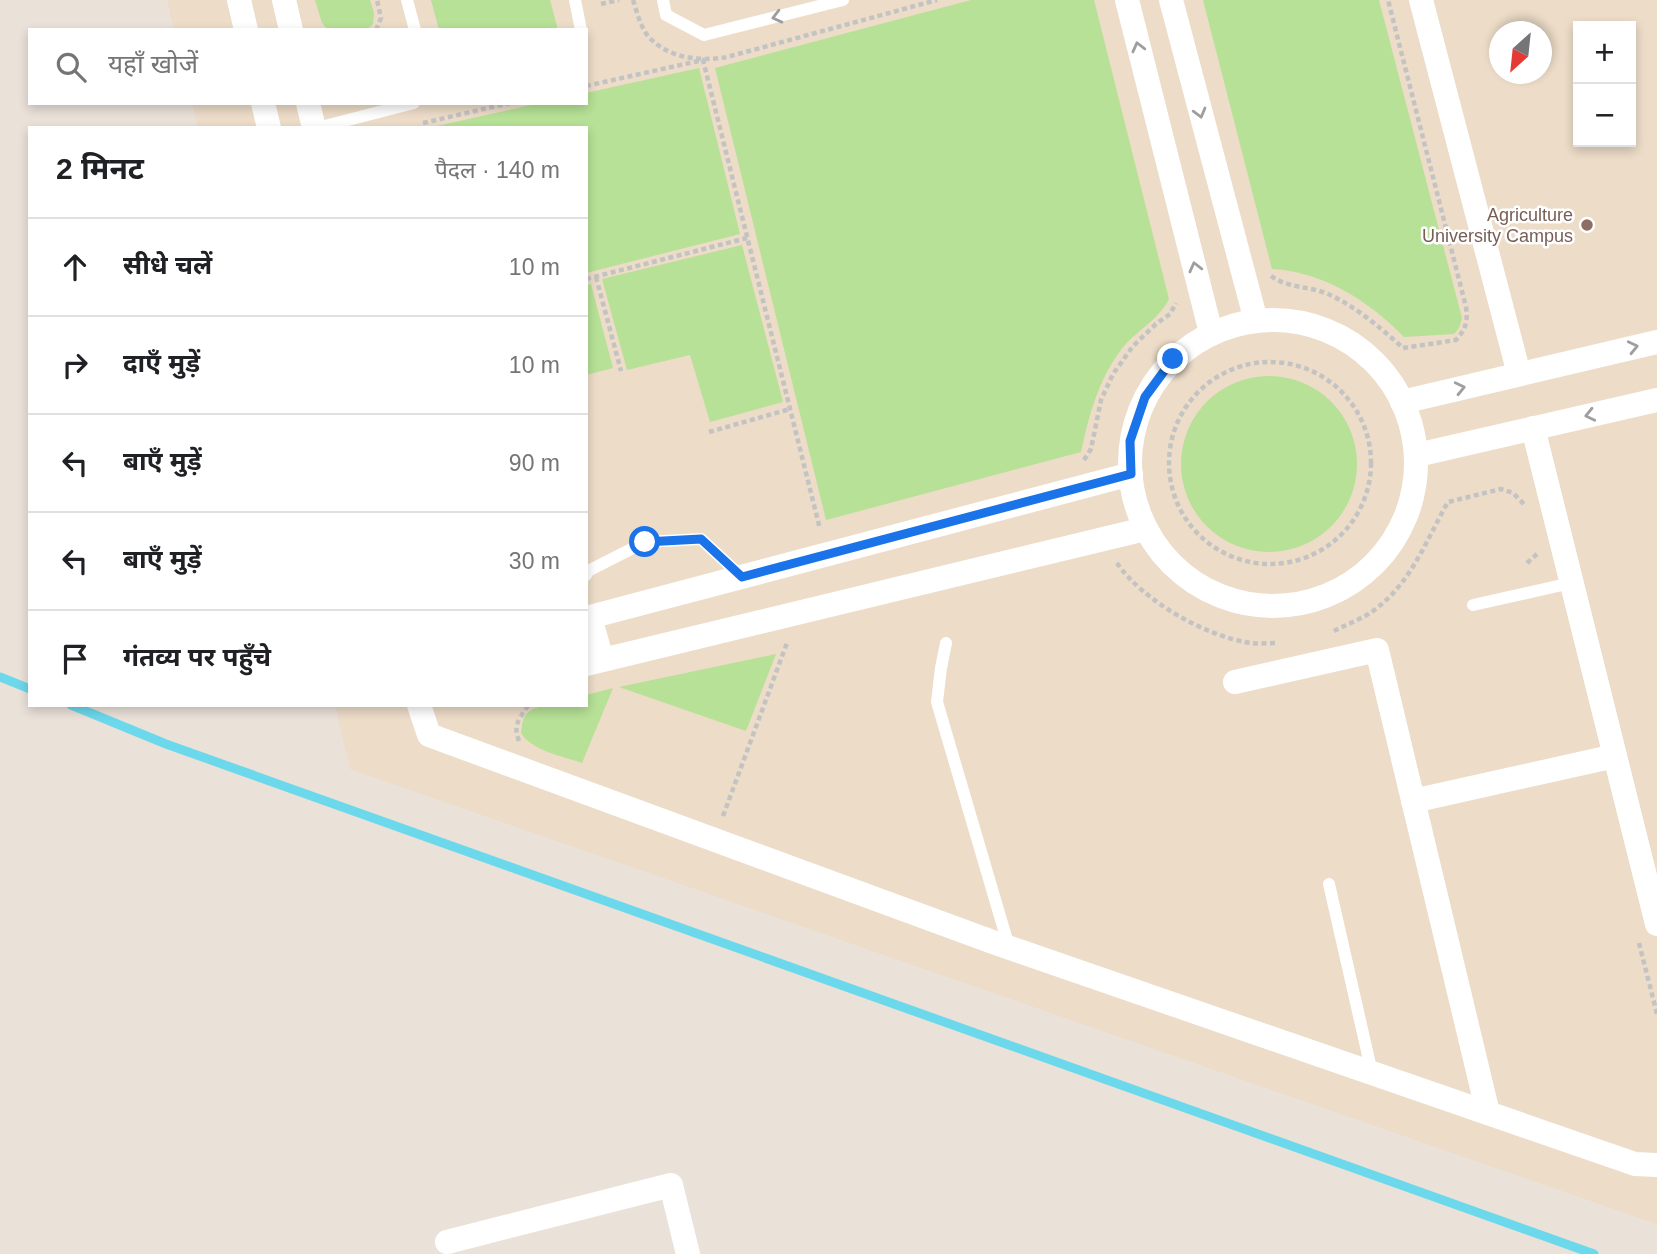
<!DOCTYPE html>
<html lang="hi">
<meta charset="utf-8">
<style>
:root{--surface:#fff;--page:#f2f2f2;--text:#202124;--muted:#757577;--line:#e0e0e0}
body{margin:0;font-family:Arial,"Noto Sans Devanagari",sans-serif;background:var(--page);color:var(--text)}
.controls{position:absolute;right:21px;top:21px;display:grid;overflow:hidden;border-radius:0px;box-shadow:0 4px 10px #0003}
.controls button{width:63px;height:63px;display:grid;place-items:center;padding:0;border:0;border-bottom:2px solid var(--line);background:var(--surface);color:var(--text);font:35px sans-serif}
.compass{position:absolute;left:1489px;top:21px;width:63px;height:63px;border-radius:50%;background:var(--surface);box-shadow:0 4px 10px #0003;rotate:207deg}
.stop{position:absolute;width:21px;height:21px;margin:-16px;border:5px solid #1a73e8;border-radius:50%;background:#fff}
.stop.end{background:#1a73e8;border-color:#fff;box-shadow:0 2px 7px #0008}
.list{margin:0;padding:0;list-style:none}
h2{display:flex;justify-content:space-between;align-items:center;height:91px;margin:0;padding:0 28px;font-size:30px}
h2 small{font-size:23px;font-weight:400;color:var(--muted)}
.list li{display:grid;grid-template-columns:46px 1fr auto;gap:21px;align-items:center;box-sizing:border-box;height:98px;padding:0 28px;border-top:2px solid var(--line)}
.list b{display:block;font-size:26px;white-space:nowrap}
.list em{font-size:23px;font-style:normal;color:var(--muted)}
.icon{flex:none;width:38px;height:38px;fill:none;stroke:currentColor;stroke-width:2;stroke-linecap:round;stroke-linejoin:round}
.map{position:relative;flex:none;width:1657px;height:1254px;overflow:hidden}
.search{position:absolute;background:var(--surface);box-shadow:0 4px 10px #0003;left:28px;top:28px;width:560px;height:77px;display:flex;align-items:center;gap:18px;box-sizing:border-box;padding:0 24px;border-radius:0px;color:var(--muted);font-size:26px}
.panel{position:absolute;background:var(--surface);box-shadow:0 4px 10px #0003;left:28px;top:126px;width:560px;height:581px;border-radius:0px}
.map>svg:first-child{display:block}
.education{fill:#ecdcc8;fill-rule:evenodd}
.green{fill:#b7e196}
.lines{fill:none;stroke-linecap:round;stroke-linejoin:round}
.stream{stroke:#6cd8ec;stroke-width:9}
.path{stroke:#c3c3c3;stroke-width:4.5;stroke-dasharray:5 3.5;stroke-linecap:butt}
.lane{stroke:#fff;stroke-width:12}
.street{stroke:#fff;stroke-width:24}
.oneway{stroke:#9e9e9e}
.route{stroke:#1a73e8;stroke-width:9}
.education-dot{fill:#8d6e63;stroke:#fff;stroke-width:2.5}
.labels{text-anchor:middle;stroke-width:5;stroke-linejoin:round;paint-order:stroke}
.education-label{font-size:18px;fill:#785e54;stroke:#fff;text-anchor:end}
</style>
<div class="map">
<svg width="1657" height="1254" viewBox="0 0 1657 1254">
<rect width="100%" height="100%" fill="#eae1d9"/>
<path class="education" d="M167,0H1657V1224L350,769L335,705H586V128H198L192,103H586V30H174ZM1578,26H1631V142H1578ZM1500,32H1542V74H1500Z"/>
<g class="green">
<polygon points="315,0 370,0 374,13 373,24 367,30 328,30 322,23"/>
<polygon points="431,0 550,0 558,30 439,30"/>
<path d="M971,0H1094L1169,299C1158,321 1135,331 1121,350C1098,380 1089,416 1081,452L826,520L715,68Z"/>
<path d="M1203,0H1379L1462,318L1459,328L1454,334L1404,337C1369,301 1324,272 1272,269Z"/>
<polygon points="699,68 740,234 586,273 586,128 428,128 540,103 586,103 586,93"/>
<polygon points="742,245 783,402 710,422 690,355 627,370 602,279"/>
<polygon points="591,284 613,368 586,375 586,285"/>
<circle cx="1269" cy="464" r="88"/>
<polygon points="776,654 746,731 619,687"/>
<path d="M613,688L582,763C563,756 532,751 521,733C522,727 522,721 525,716C534,701 571,705 586,705V695Z"/>
</g>
<g class="lines">
<g class="stream">
<polyline points="0,677 30,689"/>
<polyline points="71,705 166,744 1594,1254"/>
</g>
<g class="path">
<path d="M633,0C637,12 640,26 648,36C667,58 700,62 727,57L937,0"/>
<polyline points="601,4 619,0"/>
<polyline points="376,30 381,18 377,0"/>
<polyline points="586,86 703,60 820,529"/>
<polyline points="423,123 510,103"/>
<path d="M1271,276C1287,288 1309,286 1328,294C1355,306 1381,328 1403,348L1456,340C1466,329 1468,321 1466,307L1388,0"/>
<polyline points="596,277 621,371"/>
<polyline points="586,279 747,238"/>
<circle cx="1270" cy="463" r="101"/>
<polyline points="709,432 790,409"/>
<polyline points="1084,460 1091,449 1101,400 1113,374 1133,346 1156,324 1170,314 1176,303"/>
<path d="M1117,563C1142,600 1206,637 1251,643C1260,644 1269,643 1278,643"/>
<polyline points="1527,563 1537,554"/>
<path d="M1334,631C1347,624 1362,619 1373,611C1409,585 1424,546 1444,509L1448,502L1501,489L1513,493L1524,504"/>
<path d="M519,741C513,725 518,721 527,707L533,705"/>
<polyline points="723,816 787,643"/>
<polyline points="1639,943 1657,1014"/>
</g>
<g class="lane">
<polyline points="407,0 415,30"/>
<polyline points="575,0 581,30"/>
<polyline points="663,0 666,15 704,35 843,0"/>
<polyline points="317,128 414,103"/>
<polyline points="586,575 588,571 645,542 701,539 742,577"/>
<polyline points="1473,605 1571,583"/>
<polyline points="946,643 941,668 937,702 1009,947"/>
<polyline points="1329,884 1372,1073"/>
</g>
<g class="street">
<polyline points="239,0 246,30"/>
<polyline points="284,0 291,30"/>
<polyline points="1127,0 1211,333"/>
<polyline points="1171,0 1256,321"/>
<polyline points="1421,0 1519,374"/>
<polyline points="263,103 269,128"/>
<polyline points="308,103 314,128"/>
<circle cx="1273" cy="463" r="143"/>
<polyline points="1402,402 1657,342"/>
<polyline points="1533,428 1657,924"/>
<polyline points="1417,455 1657,400"/>
<polyline points="590,617 602,660"/>
<polyline points="586,618 1131,474"/>
<polyline points="586,664 1145,529"/>
<polyline points="1235,682 1377,650 1488,1113"/>
<polyline points="419,705 429,735 990,941 1635,1164 1657,1165"/>
<polyline points="1413,801 1615,756"/>
<polyline points="447,1242 671,1185 688,1254"/>
</g>
</g>
<defs><path id="oneway-chevron" d="M-2-3.5L2.5 0L-2 3.5" fill="none" stroke-width="1.6" stroke-linecap="round" stroke-linejoin="round" transform="scale(1.75)"/></defs>
<g class="oneway">
<use href="#oneway-chevron" transform="translate(777 17) rotate(166)"/>
<use href="#oneway-chevron" transform="translate(1138 47) rotate(-104)"/>
<use href="#oneway-chevron" transform="translate(1200 113) rotate(75)"/>
<use href="#oneway-chevron" transform="translate(1195 267) rotate(-104)"/>
<use href="#oneway-chevron" transform="translate(1633 347) rotate(-13)"/>
<use href="#oneway-chevron" transform="translate(1460 388) rotate(-13)"/>
<use href="#oneway-chevron" transform="translate(1590 415) rotate(167)"/>
</g>
<g class="lines">
<polyline class="route" points="645,542 701,539 742,577 1131,474 1130,441 1145,397 1173,359"/>
</g>
<circle class="education-dot" cx="1587" cy="225" r="7"/>
<g class="labels">
<g class="education-label">
<text x="1573" y="221">Agriculture<tspan x="1573" dy="21">University Campus</tspan></text>
</g>
</g>
</svg>
<div class="controls">
<button>+</button>
<button>−</button>
</div>
<svg class="compass" viewBox="-18 -18 36 36"><path d="M0-13l5 13h-10z" fill="#e53935"/><path d="M0 13l5-13h-10z" fill="#757577"/></svg>
<div class="stop" style="left:645px;top:542px"></div>
<div class="stop end" style="left:1173px;top:359px"></div>
<div class="search"><svg class="icon" aria-label="search" viewBox="0 0 24 24"><circle cx="10" cy="10" r="6"/><path d="M15 15l6 6"/></svg>यहाँ खोजें</div>
<section class="panel">
<h2>2 मिनट<small>पैदल · 140 m</small></h2>
<ul class="list">
<li><svg class="icon" aria-label="ahead" viewBox="0 0 24 24"><path d="M12 20V5M6 11l6-6 6 6"/></svg><div><b>सीधे चलें</b></div><em>10 m</em></li>
<li><svg class="icon" aria-label="right" viewBox="0 0 24 24"><path d="M7 20v-9h11M14 6l5 5-5 5"/></svg><div><b>दाएँ मुड़ें</b></div><em>10 m</em></li>
<li><svg class="icon" aria-label="left" viewBox="0 0 24 24"><path d="M17 20v-9H6M10 6l-5 5 5 5"/></svg><div><b>बाएँ मुड़ें</b></div><em>90 m</em></li>
<li><svg class="icon" aria-label="left" viewBox="0 0 24 24"><path d="M17 20v-9H6M10 6l-5 5 5 5"/></svg><div><b>बाएँ मुड़ें</b></div><em>30 m</em></li>
<li><svg class="icon" aria-label="arrive" viewBox="0 0 24 24"><path d="M6 21V4h12l-3 4 3 4H6"/></svg><div><b>गंतव्य पर पहुँचे</b></div></li>
</ul>
</section>
</div>
